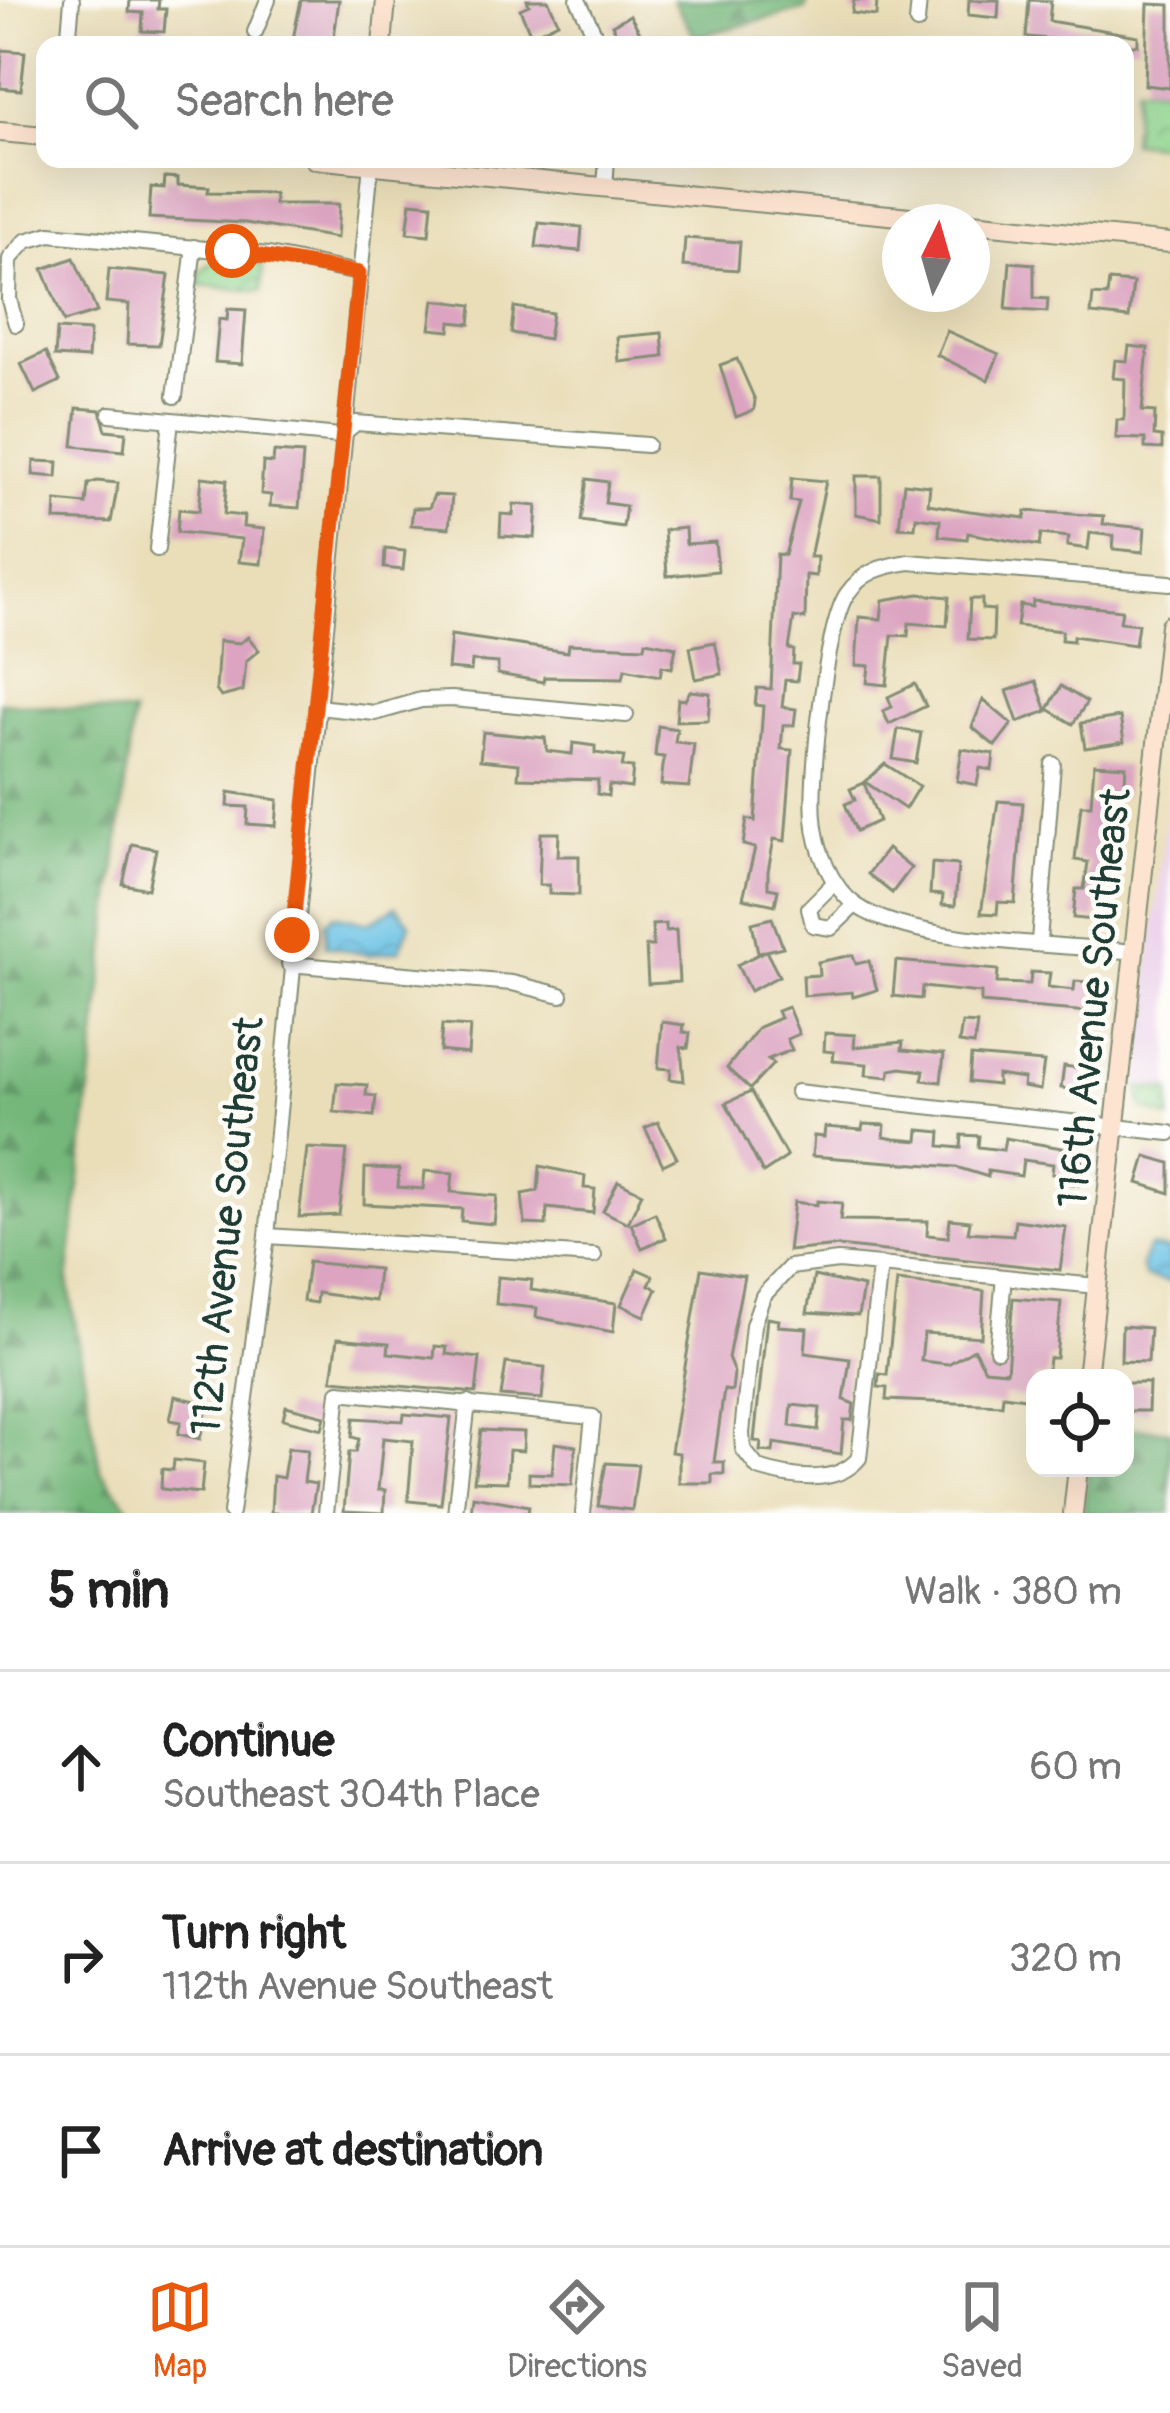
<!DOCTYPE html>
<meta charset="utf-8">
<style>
:root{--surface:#fff;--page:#f2f2f2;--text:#222;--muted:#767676;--line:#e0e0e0;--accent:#ea580c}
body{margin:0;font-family:Pangolin,sans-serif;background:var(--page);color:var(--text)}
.controls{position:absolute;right:36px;bottom:36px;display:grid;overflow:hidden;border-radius:24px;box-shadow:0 12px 48px #0002}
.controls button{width:108px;height:108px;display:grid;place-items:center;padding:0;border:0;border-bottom:3px solid var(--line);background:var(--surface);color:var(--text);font:60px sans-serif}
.compass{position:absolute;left:882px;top:204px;width:108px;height:108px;border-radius:50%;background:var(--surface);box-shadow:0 12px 48px #0002;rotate:5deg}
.stop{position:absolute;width:36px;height:36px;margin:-27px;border:9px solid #ea580c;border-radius:50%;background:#fff}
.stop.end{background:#ea580c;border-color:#fff;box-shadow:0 3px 12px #0008}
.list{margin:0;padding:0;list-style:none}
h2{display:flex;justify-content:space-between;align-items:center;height:156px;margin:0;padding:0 48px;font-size:51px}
h2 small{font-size:39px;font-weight:400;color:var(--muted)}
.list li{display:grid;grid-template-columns:78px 1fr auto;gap:36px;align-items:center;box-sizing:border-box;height:192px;padding:0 48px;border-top:3px solid var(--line)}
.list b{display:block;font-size:45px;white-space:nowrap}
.list p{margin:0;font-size:39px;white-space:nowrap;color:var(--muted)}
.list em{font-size:39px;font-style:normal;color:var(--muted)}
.icon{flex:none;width:66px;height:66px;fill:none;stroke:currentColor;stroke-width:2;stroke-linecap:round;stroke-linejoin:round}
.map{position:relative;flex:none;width:1170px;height:1513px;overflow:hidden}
.search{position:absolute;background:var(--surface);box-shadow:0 12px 48px #0002;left:36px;right:36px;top:36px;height:132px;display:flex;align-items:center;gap:30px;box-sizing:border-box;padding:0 42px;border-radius:24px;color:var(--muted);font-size:45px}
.sheet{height:732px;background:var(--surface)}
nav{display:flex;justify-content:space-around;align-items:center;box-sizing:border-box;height:168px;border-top:3px solid var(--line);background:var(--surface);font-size:33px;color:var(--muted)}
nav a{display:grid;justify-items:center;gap:6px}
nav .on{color:var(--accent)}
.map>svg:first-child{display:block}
.built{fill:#ebd1eb}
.forest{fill:url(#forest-firs);stroke:#4a7a57;stroke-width:3}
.park{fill:url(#park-crowns);stroke:#588a62;stroke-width:3}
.water{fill:url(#water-waves);stroke:#437f8c;stroke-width:3}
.building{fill:#dca4c1;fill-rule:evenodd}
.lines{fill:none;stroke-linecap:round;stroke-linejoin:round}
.street-casing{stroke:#848e76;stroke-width:18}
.secondary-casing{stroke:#848e76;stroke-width:22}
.street{stroke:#fff;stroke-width:14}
.secondary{stroke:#fde4d0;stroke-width:18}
.route{stroke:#ea580c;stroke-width:15}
.labels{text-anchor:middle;stroke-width:9;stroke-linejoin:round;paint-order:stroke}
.street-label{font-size:42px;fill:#1f3d34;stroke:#fdfcf7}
</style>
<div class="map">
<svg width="1170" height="1513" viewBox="0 0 1170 1513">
<defs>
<pattern id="forest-firs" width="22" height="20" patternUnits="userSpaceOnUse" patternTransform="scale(3)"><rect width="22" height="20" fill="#74b77a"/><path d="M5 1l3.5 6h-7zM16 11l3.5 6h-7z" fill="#5f9665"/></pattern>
<pattern id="park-crowns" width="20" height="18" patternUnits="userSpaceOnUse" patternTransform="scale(3)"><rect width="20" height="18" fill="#90d68f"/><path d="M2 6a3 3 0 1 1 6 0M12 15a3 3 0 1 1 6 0" fill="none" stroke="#75af76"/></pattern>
<pattern id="water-waves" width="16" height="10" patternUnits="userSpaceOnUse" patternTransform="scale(3)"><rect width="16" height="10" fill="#67c1e5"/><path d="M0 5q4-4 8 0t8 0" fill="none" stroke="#549eba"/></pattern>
</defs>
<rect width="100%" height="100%" fill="#fdfcf7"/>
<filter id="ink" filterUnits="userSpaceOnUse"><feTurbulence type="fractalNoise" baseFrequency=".00833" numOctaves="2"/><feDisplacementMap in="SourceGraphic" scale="24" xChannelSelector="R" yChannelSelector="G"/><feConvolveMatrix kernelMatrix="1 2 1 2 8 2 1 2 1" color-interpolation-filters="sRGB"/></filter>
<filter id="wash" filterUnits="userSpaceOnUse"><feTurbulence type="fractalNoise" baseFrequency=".004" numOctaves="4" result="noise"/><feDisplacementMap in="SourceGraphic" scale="48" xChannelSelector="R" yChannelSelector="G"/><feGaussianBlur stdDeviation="2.7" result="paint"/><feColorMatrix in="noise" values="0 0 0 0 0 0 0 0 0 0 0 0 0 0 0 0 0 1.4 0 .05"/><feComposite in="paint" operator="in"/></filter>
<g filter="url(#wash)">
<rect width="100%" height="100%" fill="#eadeb9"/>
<polygon class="built" points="1170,783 1170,1090 1136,1087"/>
<g class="forest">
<polygon points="673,0 807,0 806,9 695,37"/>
<polygon points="0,702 133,714 68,1281 100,1470 133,1513 0,1513"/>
<polygon points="1125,1428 1170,1431 1170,1513 1083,1513 1088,1468 1125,1468"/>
</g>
<g class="park">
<polygon points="1137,86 1170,89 1170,146 1131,142"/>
<polygon points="215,260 263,263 261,291 197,285 203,269"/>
<polygon points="1139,1087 1170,1090 1170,1119 1143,1108"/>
</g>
<g class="water">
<polygon points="396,906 410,923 400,950 369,955 326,946 326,922 334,915 369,923"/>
<polygon points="1149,1247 1170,1250 1170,1282 1145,1277 1141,1266"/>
</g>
<g id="blocks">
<g class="building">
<polygon points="130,0 159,0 158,9 166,9 164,32 142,31 143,13 129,12"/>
<polygon points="301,0 339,0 333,45 299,45 300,39 293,39"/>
<polygon points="527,0 548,0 558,22 531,35 520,9 529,5"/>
<polygon points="854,0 877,0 876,16 852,13"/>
<polygon points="969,0 999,0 998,18 968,15"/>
<polygon points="1029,0 1051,1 1049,21 1138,36 1138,45 1062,45 1062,40 1026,37"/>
<polygon points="1148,4 1170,5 1170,88 1145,85"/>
<polygon points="630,15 647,45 623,45 612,25"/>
<polygon points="2,50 25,52 21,90 0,88"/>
<polygon points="165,177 178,178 178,185 209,187 208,192 274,193 274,204 339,204 337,238 246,223 149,218 151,187 164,188"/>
<polygon points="411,202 432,204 429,235 407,233"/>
<polygon points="539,223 582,227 580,251 536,247"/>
<polygon points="685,238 740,242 738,270 683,266"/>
<polygon points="74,258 97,312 64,322 43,269"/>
<polygon points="1010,262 1034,264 1034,298 1048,299 1047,312 1006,309"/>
<polygon points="109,269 169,275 159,345 127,344 129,304 106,302"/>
<polygon points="1109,281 1133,283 1129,318 1091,314 1093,295 1107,296"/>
<polygon points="434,300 472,305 470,324 451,322 450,331 430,329"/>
<polygon points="514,307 552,313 548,339 511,333"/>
<polygon points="228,309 246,310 242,364 215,362 219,319 227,320"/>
<polygon points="57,329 90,331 88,358 55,356"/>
<polygon points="947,331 999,354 988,380 937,355"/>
<polygon points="662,333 664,357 619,362 617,337"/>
<polygon points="1129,346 1148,348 1142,411 1155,412 1154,436 1162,437 1162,449 1145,448 1145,439 1116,438 1117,420 1124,420 1125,379 1113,378 1115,360 1127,361"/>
<polygon points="46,352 60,381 35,393 21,364"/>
<polygon points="737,359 755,400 754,410 736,417 720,365"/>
<polygon points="77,408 100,410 106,430 126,432 124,451 73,446"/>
<polygon points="274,452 303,454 299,508 270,506 271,495 261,494 263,462 273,463"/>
<polygon points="34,461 58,462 57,477 33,475"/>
<polygon points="856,476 881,476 881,519 856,514"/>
<polygon points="202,477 227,480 224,514 244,516 243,527 264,529 261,564 239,562 242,539 177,532 179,509 199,511"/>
<polygon points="792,478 826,481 810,557 817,557 816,576 806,575 805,619 794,617 789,649 794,650 793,664 799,664 797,681 785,680 782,707 796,709 794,725 783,725 781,749 792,750 785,841 774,839 768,871 768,888 778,890 775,905 743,898 755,848 743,845 747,819 755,821 763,706 755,705 757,688 771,689 777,554 785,555 799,502 790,501"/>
<polygon points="587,479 608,482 605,503 626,506 623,527 581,521"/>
<polygon points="97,481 118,483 111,522 55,520 56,501 86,504 88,484"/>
<polygon points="904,483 930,486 928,504 970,511 1025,518 1026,511 1104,516 1103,524 1145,528 1143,552 1113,549 1114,536 1090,533 1088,549 1067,546 1069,537 1041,534 1039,546 968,533 967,539 939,536 940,520 916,517 915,528 899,527"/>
<polygon points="434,495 452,496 449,528 411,525 413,508 429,508"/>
<polygon points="514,504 537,506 535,538 500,536 501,514 513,515"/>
<polygon points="685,528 686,544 715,542 718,571 667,576 664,530"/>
<polygon points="385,549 405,551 403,570 384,568"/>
<polygon points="919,594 949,597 947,626 909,623 908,636 892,635 887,685 867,683 869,666 856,665 859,617 881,619 883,600"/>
<polygon points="970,599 982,599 982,609 994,610 993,640 968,639"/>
<polygon points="1033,601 1122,610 1120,622 1138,624 1135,645 1073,636 1073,641 1061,640 1062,631 1017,626 1020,605 1032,607"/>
<polygon points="451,635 568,652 569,644 645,647 646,641 676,647 672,668 662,666 660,676 625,669 623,678 544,677 543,682 498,674 498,663 472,661 471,671 448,669"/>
<polygon points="248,637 259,650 246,661 243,691 221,697 216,690 219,641 240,643"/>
<polygon points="715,642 722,674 696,679 690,647"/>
<polygon points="1036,681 1047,711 1018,722 1007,691"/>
<polygon points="915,684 926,706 889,724 883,711 892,707 888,697"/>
<polygon points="1061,686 1087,702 1073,724 1048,709"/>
<polygon points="690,691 710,693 708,720 676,721 678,699 685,700"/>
<polygon points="983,700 1012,724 995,746 972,727"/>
<polygon points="1120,717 1124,742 1085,748 1081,723"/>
<polygon points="658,726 677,729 675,742 694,744 689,787 661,785 664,757 655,756"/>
<polygon points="898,729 921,733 916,763 893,759"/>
<polygon points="483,732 545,738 547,751 572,754 573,743 595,746 595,753 624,757 622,767 633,768 631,788 609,785 608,796 597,794 598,780 518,778 519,764 480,760"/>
<polygon points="962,749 994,754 992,770 980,768 977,785 957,781"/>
<polygon points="885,764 919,786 905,809 865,782"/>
<polygon points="1094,764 1126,766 1124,797 1111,796 1111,850 1106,882 1099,881 1096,920 1073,918 1076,889 1084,889 1088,862 1075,860 1081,805 1091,805"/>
<polygon points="864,783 879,821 856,831 845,804 855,800 850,789"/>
<polygon points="229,792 278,800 276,826 247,824 248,807 228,806"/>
<polygon points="998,801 1023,803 1015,903 998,902 997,914 981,913"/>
<polygon points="541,833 559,833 558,856 579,856 579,895 549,894 549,885 539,885"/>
<polygon points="132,844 156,849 148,889 123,884"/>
<polygon points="887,849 911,868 892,893 868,874"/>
<polygon points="932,863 958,865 955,906 942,905 943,895 930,894"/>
<polygon points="772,918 783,947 766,951 779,976 750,991 737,965 765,951 758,952 752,923"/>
<polygon points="666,924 666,931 676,930 679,982 648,984 646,946 653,946 652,925"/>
<polygon points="853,955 856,964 869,961 877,990 853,997 852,992 804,996 803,976 819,975 818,962"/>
<polygon points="896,961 998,970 997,983 1030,984 1031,972 1050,973 1048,987 1074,990 1075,981 1103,983 1100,1013 981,1003 981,993 922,987 921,999 893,996"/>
<polygon points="788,1007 799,1034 787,1039 792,1050 768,1059 773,1064 750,1089 727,1068 759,1027 780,1018 777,1011"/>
<polygon points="662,1022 684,1025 683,1032 690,1033 688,1048 681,1047 684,1081 670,1079 671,1069 658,1068"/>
<polygon points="962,1023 977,1024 974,1045 959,1043"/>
<polygon points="442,1025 470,1027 468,1054 440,1051"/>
<polygon points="825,1033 855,1035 854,1047 903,1042 902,1050 944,1054 941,1082 922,1080 924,1071 901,1068 890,1070 889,1077 866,1075 867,1064 833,1061 834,1052 824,1051"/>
<polygon points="971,1056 1044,1062 1040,1090 1023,1087 1024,1079 997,1075 997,1085 969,1082"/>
<polygon points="1064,1066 1092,1070 1089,1092 1061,1088"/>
<polygon points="337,1083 367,1085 366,1095 376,1096 374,1116 334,1112"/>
<polygon points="751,1092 787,1157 763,1173 726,1103"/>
<polygon points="658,1122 677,1158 663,1165 645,1128"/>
<polygon points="863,1124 885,1125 884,1137 895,1139 918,1141 919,1130 941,1132 940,1146 961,1148 962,1135 979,1136 978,1147 1003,1150 1005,1138 1073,1150 1072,1158 1082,1159 1079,1185 1060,1182 1061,1175 1052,1174 1053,1164 1023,1160 1021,1176 988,1171 988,1177 956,1167 812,1156 814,1136 824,1137 825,1127 862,1130"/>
<polygon points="307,1148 347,1150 339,1215 299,1217"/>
<polygon points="1146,1156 1170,1163 1170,1193 1138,1183"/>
<polygon points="540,1166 585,1176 584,1188 595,1189 593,1213 547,1208 546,1225 525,1224 522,1194 538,1191"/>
<polygon points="365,1168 399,1169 398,1187 423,1189 425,1171 453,1173 451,1192 497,1196 494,1224 461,1221 462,1209 364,1204"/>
<polygon points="618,1181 642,1193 628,1223 603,1211"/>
<polygon points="817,1201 842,1203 840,1220 928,1221 927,1235 948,1237 950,1219 970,1221 968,1232 1013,1235 1015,1220 1066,1227 1060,1270 838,1246 788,1251 794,1202 817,1205"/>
<polygon points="655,1213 666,1238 642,1248 631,1224"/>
<polygon points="308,1262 378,1269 375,1301 317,1293 316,1303 303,1301"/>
<polygon points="637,1269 653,1276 649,1285 657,1289 645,1316 621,1305"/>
<polygon points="701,1269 744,1276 728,1358 734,1373 732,1391 724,1390 714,1462 724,1462 724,1474 712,1474 712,1483 679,1483 679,1453 671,1452"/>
<polygon points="814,1276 863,1287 858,1316 807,1313"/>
<polygon points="498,1277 532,1280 531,1290 616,1303 613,1332 536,1317 537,1308 496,1304"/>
<polygon points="897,1281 984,1291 981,1337 924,1333 921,1361 948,1364 974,1349 985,1369 1007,1371 1013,1298 1061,1302 1056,1358 1049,1358 1047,1378 1035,1378 1035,1393 1026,1392 1025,1398 1003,1395 1002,1405 886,1400 887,1388 878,1387 879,1374 887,1375"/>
<path d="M767,1318L779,1320L778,1326L807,1328L805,1353L850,1359L844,1400L854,1404L852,1420H844L841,1454L774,1443L773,1452L760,1451L761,1442L754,1441ZM792,1405L820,1408L818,1430L790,1426Z"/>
<polygon points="1122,1326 1150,1328 1148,1362 1121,1361"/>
<polygon points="338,1338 389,1343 388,1353 434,1358 435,1346 447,1347 446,1354 480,1358 476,1393 332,1380"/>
<polygon points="506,1363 545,1367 542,1399 501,1396"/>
<polygon points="1125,1383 1149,1383 1148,1411 1125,1411"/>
<polygon points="175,1396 208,1404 200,1439 178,1434 181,1422 170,1420"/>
<polygon points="286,1406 325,1416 322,1429 283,1419"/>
<polygon points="404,1414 451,1418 441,1504 408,1501 413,1441 383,1438 378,1490 385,1490 384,1513 344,1511 349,1452 356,1452 359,1439 352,1437 354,1418 403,1421"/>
<polygon points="481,1430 524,1432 523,1451 509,1450 507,1482 474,1481"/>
<polygon points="555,1443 576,1446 572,1485 529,1483 529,1473 552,1474"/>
<polygon points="288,1448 308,1450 304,1482 316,1484 311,1513 271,1513 273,1476 283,1478"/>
<polygon points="174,1460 204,1463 201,1493 161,1489 162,1469 173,1470"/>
<polygon points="606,1463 638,1465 632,1510 598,1506"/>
<polygon points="473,1496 529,1506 528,1513 471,1513"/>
</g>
</g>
</g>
<g filter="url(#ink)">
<use href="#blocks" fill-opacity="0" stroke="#848e76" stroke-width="3"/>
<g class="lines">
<g class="street-casing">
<g id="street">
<polyline points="578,0 600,45"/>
<polyline points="917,22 919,0"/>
<polyline points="255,32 268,0"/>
<polyline points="68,45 72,0"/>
<polyline points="605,187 607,159"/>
<polyline points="16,324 9,300 10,259 26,241 50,234 269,255 359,273"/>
<polyline points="175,396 194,247"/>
<polyline points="110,414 340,436 356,423 647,445"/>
<polyline points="157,549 171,420"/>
<polyline points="317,707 375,713 421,700 452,699 626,715"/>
<polyline points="835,882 809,908 813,925 831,928 855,905"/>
<polyline points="1039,941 1053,764"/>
<path d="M1134,952C1062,943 914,945 857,906C831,888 816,849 814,818C810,779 826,624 847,594C863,571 883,566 909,562L1170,583"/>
<polyline points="289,964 512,983 561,995"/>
<polyline points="797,1092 1170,1133"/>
<polyline points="267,1236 594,1256"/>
<path d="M880,1266L859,1458C836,1486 790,1478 758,1468L743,1449L742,1433L753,1325L763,1296L790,1267L838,1261L1097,1286"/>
<polyline points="997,1350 1004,1277"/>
<polyline points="231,1513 267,1236 371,164"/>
<polyline points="326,1513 339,1392 593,1417 583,1513"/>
<polyline points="455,1513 468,1403"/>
</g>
</g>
<g class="secondary-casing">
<g id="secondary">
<polyline points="382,45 386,0"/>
<polyline points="0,132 45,136"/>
<polyline points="314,159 961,222"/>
<polyline points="972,223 1170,243"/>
<polyline points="1087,1378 1170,625"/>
<polyline points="1073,1513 1078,1468"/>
</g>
</g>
<use href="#street" class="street"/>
<use href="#secondary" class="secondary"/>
</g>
</g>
<g class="lines" filter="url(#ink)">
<polyline class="route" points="232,251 359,273 292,935"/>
</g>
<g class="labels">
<g class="street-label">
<text transform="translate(1093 998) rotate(-84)" y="15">116th Avenue Southeast</text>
<text transform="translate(226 1226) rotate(-84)" y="15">112th Avenue Southeast</text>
</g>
</g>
</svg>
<div class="controls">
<button><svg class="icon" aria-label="locate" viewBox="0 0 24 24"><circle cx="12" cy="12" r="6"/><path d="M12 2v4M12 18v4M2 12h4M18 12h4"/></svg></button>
</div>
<svg class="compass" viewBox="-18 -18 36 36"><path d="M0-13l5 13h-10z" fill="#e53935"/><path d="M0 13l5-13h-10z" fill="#767676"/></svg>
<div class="stop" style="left:232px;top:251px"></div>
<div class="stop end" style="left:292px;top:935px"></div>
<div class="search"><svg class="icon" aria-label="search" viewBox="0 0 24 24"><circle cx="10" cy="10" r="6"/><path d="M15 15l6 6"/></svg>Search here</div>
</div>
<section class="sheet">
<h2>5 min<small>Walk · 380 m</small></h2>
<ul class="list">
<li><svg class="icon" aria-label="ahead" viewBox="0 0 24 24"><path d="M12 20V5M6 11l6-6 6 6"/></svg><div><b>Continue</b><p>Southeast 304th Place</p></div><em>60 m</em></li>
<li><svg class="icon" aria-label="right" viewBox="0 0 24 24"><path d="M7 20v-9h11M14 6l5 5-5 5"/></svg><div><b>Turn right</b><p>112th Avenue Southeast</p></div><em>320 m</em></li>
<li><svg class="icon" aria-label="arrive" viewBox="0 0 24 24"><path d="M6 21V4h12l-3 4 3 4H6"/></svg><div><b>Arrive at destination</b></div></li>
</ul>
</section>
<nav>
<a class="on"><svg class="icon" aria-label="map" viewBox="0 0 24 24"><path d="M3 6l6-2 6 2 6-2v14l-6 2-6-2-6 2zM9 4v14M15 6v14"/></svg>Map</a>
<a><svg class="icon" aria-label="directions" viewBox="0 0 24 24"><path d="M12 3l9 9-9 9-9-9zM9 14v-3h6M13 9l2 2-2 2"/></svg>Directions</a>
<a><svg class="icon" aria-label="saved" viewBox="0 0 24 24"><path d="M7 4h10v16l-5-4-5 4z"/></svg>Saved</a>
</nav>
